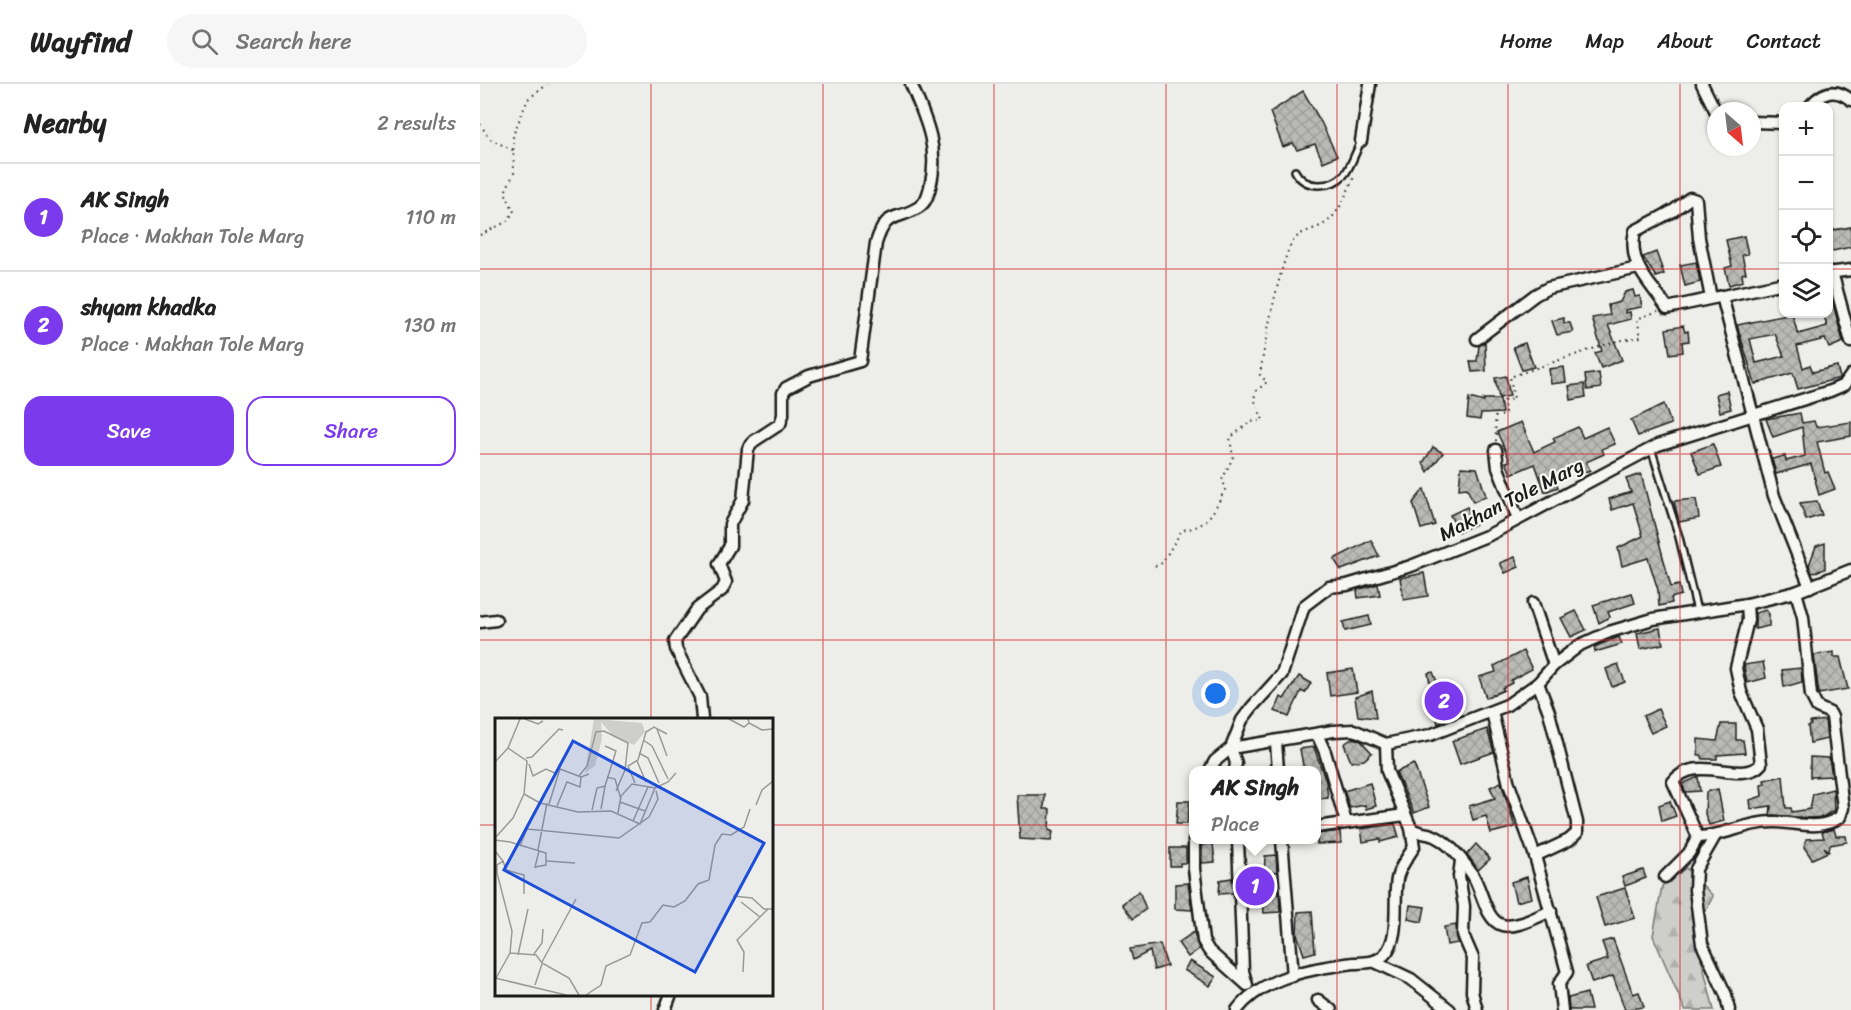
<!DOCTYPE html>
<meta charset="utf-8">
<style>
:root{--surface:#fff;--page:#f6f6f6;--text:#222;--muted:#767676;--line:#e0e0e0;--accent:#7c3aed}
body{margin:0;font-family:Sriracha,sans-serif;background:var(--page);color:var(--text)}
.controls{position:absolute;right:18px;top:18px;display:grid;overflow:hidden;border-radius:12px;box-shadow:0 2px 4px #0004}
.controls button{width:54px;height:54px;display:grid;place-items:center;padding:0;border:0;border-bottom:2px solid var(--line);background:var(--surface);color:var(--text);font:30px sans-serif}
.compass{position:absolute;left:1227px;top:18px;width:54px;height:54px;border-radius:50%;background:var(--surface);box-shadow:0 2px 4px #0004;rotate:152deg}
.you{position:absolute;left:736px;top:610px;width:21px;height:21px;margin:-15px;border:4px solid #fff;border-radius:50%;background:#1a73e8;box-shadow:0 0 0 9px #1a73e833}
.badge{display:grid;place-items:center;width:39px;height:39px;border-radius:50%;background:var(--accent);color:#fff;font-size:20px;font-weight:700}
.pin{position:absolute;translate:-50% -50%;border:3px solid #fff;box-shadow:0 2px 6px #0006}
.popup{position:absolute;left:709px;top:682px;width:132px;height:78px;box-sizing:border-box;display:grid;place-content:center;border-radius:12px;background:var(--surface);filter:drop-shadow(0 2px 4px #0005);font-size:20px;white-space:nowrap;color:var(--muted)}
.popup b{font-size:22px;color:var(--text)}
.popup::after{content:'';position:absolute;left:50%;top:100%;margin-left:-12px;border:12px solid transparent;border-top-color:var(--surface)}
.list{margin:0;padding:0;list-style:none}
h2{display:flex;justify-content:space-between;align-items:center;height:78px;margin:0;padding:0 24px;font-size:26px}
h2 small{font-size:20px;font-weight:400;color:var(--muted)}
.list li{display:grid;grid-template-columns:39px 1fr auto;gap:18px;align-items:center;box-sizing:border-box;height:108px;padding:0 24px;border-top:2px solid var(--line)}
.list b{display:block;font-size:22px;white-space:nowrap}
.list p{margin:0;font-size:20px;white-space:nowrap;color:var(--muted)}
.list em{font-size:20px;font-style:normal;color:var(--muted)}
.actions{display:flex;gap:12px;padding:18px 24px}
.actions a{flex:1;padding:14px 0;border:2px solid var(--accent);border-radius:18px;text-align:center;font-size:21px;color:var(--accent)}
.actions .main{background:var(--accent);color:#fff}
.icon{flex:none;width:33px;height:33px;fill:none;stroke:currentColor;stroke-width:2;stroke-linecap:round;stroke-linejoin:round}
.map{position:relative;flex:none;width:1371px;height:926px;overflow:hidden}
header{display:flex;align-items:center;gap:36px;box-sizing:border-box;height:84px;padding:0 30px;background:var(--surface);border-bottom:2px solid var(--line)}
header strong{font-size:28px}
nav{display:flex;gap:33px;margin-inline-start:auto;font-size:21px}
.search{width:420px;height:54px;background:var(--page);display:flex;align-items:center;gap:15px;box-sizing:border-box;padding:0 21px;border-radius:33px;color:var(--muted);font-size:22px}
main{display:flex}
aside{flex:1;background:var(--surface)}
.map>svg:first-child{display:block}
.forest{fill:url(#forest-firs);stroke:#757574;stroke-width:1.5}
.building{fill:url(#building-cross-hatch);stroke:#1c1c1c;stroke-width:1.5;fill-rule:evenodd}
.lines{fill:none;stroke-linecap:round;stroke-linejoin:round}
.service-casing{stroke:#1c1c1c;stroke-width:10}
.minor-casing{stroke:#1c1c1c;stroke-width:15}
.path{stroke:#1c1c1c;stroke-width:2;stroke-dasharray:1.5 4.5;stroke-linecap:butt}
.service{stroke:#f6f6f2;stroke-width:5}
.minor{stroke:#f6f6f2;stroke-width:10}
.grid{fill:none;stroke:#d62828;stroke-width:1.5;stroke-opacity:0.55}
.labels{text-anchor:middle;stroke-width:4.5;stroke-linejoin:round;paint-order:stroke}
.street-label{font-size:20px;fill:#1c1c1c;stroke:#f6f6f2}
.inset-road{fill:none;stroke:#999997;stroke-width:1.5}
.view{fill:#1d4ed8;fill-opacity:0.15;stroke:#1d4ed8;stroke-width:3}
.inset-edge{fill:none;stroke:#1c1c1c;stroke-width:3}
</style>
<header>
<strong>Wayfind</strong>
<div class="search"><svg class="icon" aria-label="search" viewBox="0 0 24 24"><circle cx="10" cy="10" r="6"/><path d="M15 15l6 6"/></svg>Search here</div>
<nav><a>Home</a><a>Map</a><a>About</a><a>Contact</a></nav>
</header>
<main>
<aside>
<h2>Nearby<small>2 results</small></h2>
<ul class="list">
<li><span class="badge">1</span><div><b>AK Singh</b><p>Place · Makhan Tole Marg</p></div><em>110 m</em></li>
<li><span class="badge">2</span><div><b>shyam khadka</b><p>Place · Makhan Tole Marg</p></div><em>130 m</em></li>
</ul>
<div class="actions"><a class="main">Save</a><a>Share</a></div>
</aside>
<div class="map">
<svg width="1371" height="926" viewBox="0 0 1371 926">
<defs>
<pattern id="forest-firs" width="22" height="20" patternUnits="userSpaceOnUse" patternTransform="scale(1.5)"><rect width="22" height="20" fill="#cececb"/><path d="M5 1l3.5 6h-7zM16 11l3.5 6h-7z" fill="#b0b0ae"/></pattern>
<pattern id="building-cross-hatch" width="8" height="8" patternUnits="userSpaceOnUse" patternTransform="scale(1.5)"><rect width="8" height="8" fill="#b9b9b6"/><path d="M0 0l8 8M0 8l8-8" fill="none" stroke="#9e9e9c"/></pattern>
</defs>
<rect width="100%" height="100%" fill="#edede9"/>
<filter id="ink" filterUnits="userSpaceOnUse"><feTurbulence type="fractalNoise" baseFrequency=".0167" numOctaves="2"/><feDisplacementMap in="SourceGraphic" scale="12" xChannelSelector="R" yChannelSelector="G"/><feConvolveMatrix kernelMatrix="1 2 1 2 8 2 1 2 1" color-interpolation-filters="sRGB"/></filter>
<g filter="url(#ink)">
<polygon class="forest" points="1206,784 1233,812 1215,850 1234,926 1205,926 1173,852 1182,802"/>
<g class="building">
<polygon points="823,7 841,38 857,72 843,78 835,60 817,66 813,59 803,63 790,28"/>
<polygon points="1371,143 1371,163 1348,168 1348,147"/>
<polygon points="1264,152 1268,170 1262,171 1266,189 1262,190 1263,197 1249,201 1245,184 1252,182 1246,156"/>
<polygon points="1176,168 1184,190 1176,193 1163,173"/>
<polygon points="1216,178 1220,198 1205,202 1200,181"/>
<path d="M1349,204L1363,258L1349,264L1345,255L1317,262L1323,284L1330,281L1333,288L1357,282L1360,294L1318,305L1313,289L1275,300L1257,241L1312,230L1318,250L1347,242L1343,230H1348ZM1295,250L1304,272L1276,279L1270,255Z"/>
<polygon points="1153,206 1155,213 1160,212 1162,223 1145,226 1145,229 1150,228 1151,235 1128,241 1142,276 1121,284 1115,269 1122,267 1112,234 1130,231 1128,221 1140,218 1145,208"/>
<polygon points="1084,234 1084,239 1090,239 1093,248 1077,251 1072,237"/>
<polygon points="1203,242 1205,248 1208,247 1209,257 1202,258 1203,268 1190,270 1186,245"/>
<polygon points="1005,258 1006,287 992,288 990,277 997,277 999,262"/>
<polygon points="1045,259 1054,283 1042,286 1033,263"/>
<polygon points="1084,283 1086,298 1071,300 1069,285"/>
<polygon points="1119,289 1121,304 1107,306 1105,291"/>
<polygon points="1026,292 1030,312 1019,314 1015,294"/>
<polygon points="1104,300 1106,313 1091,316 1089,302"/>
<polygon points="1247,307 1251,325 1240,328 1236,310"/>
<polygon points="989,314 1004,318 1003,315 1020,315 1022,329 1001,330 1000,336 987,334"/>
<polygon points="1184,320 1191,340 1158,352 1151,336"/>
<polygon points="1320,329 1322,339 1334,337 1336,343 1371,338 1371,352 1337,358 1345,389 1348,388 1355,405 1339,411 1331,380 1296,390 1292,375 1305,372 1306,377 1325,372 1322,343 1293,353 1286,335"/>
<polygon points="1041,338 1054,368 1075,358 1073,354 1098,343 1103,354 1127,343 1135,360 1122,365 1124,370 1106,378 1110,386 1097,391 1094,384 1074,393 1078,403 1065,408 1055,380 1031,390 1026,378 1030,377 1017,348"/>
<polygon points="1233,360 1241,383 1220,390 1211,368"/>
<polygon points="953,363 963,369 948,388 943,379"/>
<polygon points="981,383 997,384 1006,412 993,418 987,404 979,405"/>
<polygon points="1161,390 1191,503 1199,501 1201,511 1191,514 1192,519 1179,522 1178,506 1168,474 1142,482 1138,464 1163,452 1153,419 1132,426 1129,415 1151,408 1146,395"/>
<polygon points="944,405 955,441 941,445 933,419"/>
<polygon points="1216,415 1219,434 1199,438 1194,417"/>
<polygon points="1337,417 1342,431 1326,436 1320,419"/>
<polygon points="987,423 995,440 979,448 970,431"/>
<polygon points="891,456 899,472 861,486 854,475"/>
<polygon points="1345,459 1345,485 1332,489 1329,481 1336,462"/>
<polygon points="1035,473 1039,483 1025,489 1020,479"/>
<polygon points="944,489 948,512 924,516 920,494"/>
<polygon points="898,500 900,511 878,514 877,506"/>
<polygon points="1152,509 1155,519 1128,528 1130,533 1119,539 1113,521"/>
<polygon points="1286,526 1289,530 1289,542 1275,545 1275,529"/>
<polygon points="1096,527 1106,546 1091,553 1081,534"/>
<polygon points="889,532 891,541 865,547 863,538"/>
<polygon points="1180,544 1183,560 1160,565 1157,549"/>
<polygon points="1139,553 1142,560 1115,568 1114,563"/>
<polygon points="1043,567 1052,585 1031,596 1032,599 1022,604 1024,606 1006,614 999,593 1016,588 1014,582"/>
<polygon points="1354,568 1354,573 1360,573 1368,605 1339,610 1334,571"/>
<polygon points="1283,578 1286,594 1267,599 1264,581"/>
<polygon points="1138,580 1145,598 1132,603 1126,585"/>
<polygon points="1321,584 1322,598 1304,603 1302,586"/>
<polygon points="873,585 877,608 850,612 847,589"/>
<polygon points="953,588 962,611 971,608 975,623 965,626 965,637 958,640 948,589"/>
<polygon points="819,592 831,599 825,609 821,607 809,633 795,627 801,613 804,615"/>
<polygon points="892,607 896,634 878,632 875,613"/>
<polygon points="1178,625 1186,642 1171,649 1163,632"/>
<polygon points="1345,636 1347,655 1330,659 1328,642 1331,641 1330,638"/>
<polygon points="1241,640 1256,640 1256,656 1263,656 1265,669 1237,671 1237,675 1223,675 1221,671 1218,671 1218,655 1237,657"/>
<polygon points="1007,645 1014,668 980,680 972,657"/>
<polygon points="873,654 881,657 892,669 884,676 871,678 864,660"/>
<polygon points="834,663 846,698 848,714 837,715 837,687 824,687 820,665"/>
<polygon points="1330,673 1349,674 1352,692 1330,693"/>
<polygon points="934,680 949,723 934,729 916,688"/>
<polygon points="1303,692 1306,724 1311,724 1312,728 1330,725 1333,710 1353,705 1354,726 1343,733 1329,734 1290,731 1291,722 1271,725 1270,716 1282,712 1281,701 1285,700 1284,696"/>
<polygon points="1218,693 1220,707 1206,708 1202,700"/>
<polygon points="1021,698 1035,743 1011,749 1006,732 993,736 989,722 1015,714 1010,703"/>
<polygon points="890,699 896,722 886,725 885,721 870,724 864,707"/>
<polygon points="1238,705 1244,737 1229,741 1225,730 1226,708"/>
<polygon points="537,711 565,711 564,725 570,725 569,746 573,748 571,757 540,755"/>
<polygon points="698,717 710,717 707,740 696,740"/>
<polygon points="1190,717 1196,732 1182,737 1179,721"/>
<polygon points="915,740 919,753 900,758 900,755 883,758 881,745"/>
<polygon points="1354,745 1356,752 1366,752 1367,758 1350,761 1349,767 1344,763 1348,768 1332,775 1324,763 1326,755 1344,754 1342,748"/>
<polygon points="860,747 861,759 837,760 837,750"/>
<polygon points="722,760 733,760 735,778 722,779"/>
<polygon points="996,760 1010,775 998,786 987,770"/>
<polygon points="690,764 706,764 706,779 700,779 700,782 690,782"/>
<polygon points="796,771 797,788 792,788 794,806 799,806 800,828 784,829 783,812 777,813 777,807 767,807 767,797 784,796 785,772"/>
<polygon points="1163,786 1166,794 1145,802 1142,793"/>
<polygon points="1047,793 1052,814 1036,818 1031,798"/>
<polygon points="752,794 753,809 739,810 740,796"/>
<polygon points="708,799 712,826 695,825 695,800"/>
<polygon points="1145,804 1155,834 1125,843 1116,813"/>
<polygon points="659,807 666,825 653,835 642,820"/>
<polygon points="930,821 945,823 942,838 928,835"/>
<polygon points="832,827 835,868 824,871 817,850 818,828"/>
<polygon points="976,841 978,859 967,861 964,843"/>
<polygon points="714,848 719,865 708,873 698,859"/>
<polygon points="1133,855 1153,910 1159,908 1164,923 1145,926 1133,892 1112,899 1106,882 1128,875 1122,858"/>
<polygon points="680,860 687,882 674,886 670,867 653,876 650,865"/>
<polygon points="710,877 736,893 730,902 704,886"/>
<polygon points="1107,909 1111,926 1089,926 1088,914"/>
</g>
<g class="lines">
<g class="service-casing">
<g id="service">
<path d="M815,87C824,105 850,105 864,91C871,83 876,67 881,57"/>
<polyline points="1171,364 1199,453 1217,527"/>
</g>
</g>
<g class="minor-casing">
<g id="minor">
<polyline points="1222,0 1236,28"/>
<path d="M1330,22C1342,8 1355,3 1371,16"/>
<polyline points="1272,38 1304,39"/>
<polyline points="881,57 890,0"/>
<polyline points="1352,188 1371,258"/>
<polyline points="1348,189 1371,186"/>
<polyline points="1242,212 1294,412 1330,503"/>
<path d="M1231,214L1219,154L1216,116L1210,114L1193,127L1155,147C1147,181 1170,198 1187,224L1304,199"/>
<polyline points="997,255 1055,211 1068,204 1158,184"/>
<polyline points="1016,366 1018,384 1038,435"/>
<polyline points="1053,519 1074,581"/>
<polyline points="0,538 16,536"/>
<polyline points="1058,599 1069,628 1097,738 1097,749 1089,756 1055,772 1087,888 1079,900 1082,926"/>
<polyline points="1012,628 1029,700 1055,772"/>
<path d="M222,635L220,613L196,565L195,557L217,525L242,506L246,498L239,480L250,462V440L263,416L268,365L274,357L300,340L303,331V309L306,304L329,292L380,277L396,159C407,125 415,138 439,123C446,118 448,111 450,103C460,65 446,35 431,0"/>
<polyline points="837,650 845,668 866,738"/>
<polyline points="796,658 798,686"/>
<polyline points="730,686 735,677 751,664 762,636 772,623 802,590 824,522 849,503 867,501 931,482 1009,451 1178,361 1350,307 1364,301 1371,291"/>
<polyline points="755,686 756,679 751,664 853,647 874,646 906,660 950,651 1027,621 1058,599 1074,581 1100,561 1129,548 1173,535 1267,520 1316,508 1371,486"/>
<polyline points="836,743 925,731"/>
<path d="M931,744C939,751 948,748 956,753C970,760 984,778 992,790C1002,804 1005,836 1022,841C1036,845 1058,832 1071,827"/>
<polyline points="1235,752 1216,785 1215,806 1222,860 1246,911 1249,926"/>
<path d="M1218,753C1245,752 1269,737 1296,738C1320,739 1339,747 1360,733L1363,724L1352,633L1350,629L1337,623L1331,611L1323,533L1316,508"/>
<polyline points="714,756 714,785 723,857 729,867 765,899"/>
<polyline points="758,756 763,887 767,901"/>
<polyline points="802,756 813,892"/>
<polyline points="981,777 979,792 984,822 983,851 993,874 992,908 997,926"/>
<path d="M1185,793L1209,769L1218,753L1193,698C1215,668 1262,702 1281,680L1277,645L1261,608L1256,584L1268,536L1267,520"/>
<polyline points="895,878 931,895 970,926"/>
<polyline points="838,916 851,926"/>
<polyline points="185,926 191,910"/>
<path d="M757,926C783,892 834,884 874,879C885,878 895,880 904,871C921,855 913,816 917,795C919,783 928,773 934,763L931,744L907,687L906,660"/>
</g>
</g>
<g class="path">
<polyline points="0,40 10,55 33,66"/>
<polyline points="0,151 26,138 34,128 25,108 34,89 33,51 48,15 68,0"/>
<polyline points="1016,357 1015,333 1025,331 1024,317 1034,315 1030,293 1136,257 1161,253 1157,235 1178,227"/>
<path d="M675,482L682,479L702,446C730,443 733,427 746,404L742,396L753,373L750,354L770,338L783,336L774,315L776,307L787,298L780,291C783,268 801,170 814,156C821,147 833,146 842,141C859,133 867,107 875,91"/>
</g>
<use href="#service" class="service"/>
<use href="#minor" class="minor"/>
</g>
</g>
<path class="grid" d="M171,0V635M343,0V926M514,0V926M686,0V926M857,0V926M1028,0V926M1200,0V926M0,185H1304M1348,185H1371M0,370H1371M0,556H1371M0,741H16M291,741H1371M171,910V926"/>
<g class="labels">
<g class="street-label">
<text transform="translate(1031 415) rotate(-27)" y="7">Makhan Tole Marg</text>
</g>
</g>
<g transform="translate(15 634)">
<rect width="278" height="278" fill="#edede9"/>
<path d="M99,1L147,5L150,14L139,27L118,18L106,4L107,21L100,48L90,55Z" fill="#cececb"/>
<path class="inset-road" d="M30,1L43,6L48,3M234,1L249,9L254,5L253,1M254,5L267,12L278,11M162,11L172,38M148,22L157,28L173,61M13,30L32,43L29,76L45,85L83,94L116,93L145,106L160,70M144,35L153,40L164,65M31,40L37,39L64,11L68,12M142,43L151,64M0,44L13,30L25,1M34,46L38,58L51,51L62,56M84,58L92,48L101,14L109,13L133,25L130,52L121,73M112,59L120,61L126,81M140,65L133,48L143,42L151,14L159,9L172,16M125,84L150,93M54,86L65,51L86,59M261,87L267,72L278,63M62,88L72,64L85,69L86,59L94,56M106,91L110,68M97,92L102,70L110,68L121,33L110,28M123,95L126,78L137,66L160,70L173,64L181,55M138,103L153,69M0,120L18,100L29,76M0,122L15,124L51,135V147L40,149L44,133M25,128L32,111L124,120L154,99L163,81L161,73M43,132L52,85M0,133L8,143L2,147V155L17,213L15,235L1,260M8,143L11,152L29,157V176M52,143L80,145M238,178L257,180L269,191H278M246,184L265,199L273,191M15,235L41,237L47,245L74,260L84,277M39,236L47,225L48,211M23,237L33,191M47,244L81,181M248,254L249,234L242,222L265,199M0,260L71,277M40,267L47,246M91,277L106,267L111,248L135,237L147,205L155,204L168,187L179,189L190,183L203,166L214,162L220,127L227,116L236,117L249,109L255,91"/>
<path class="view" d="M78,23L269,125L200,254L9,152Z"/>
<rect width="278" height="278" class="inset-edge"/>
</g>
</svg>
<div class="controls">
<button>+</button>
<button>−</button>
<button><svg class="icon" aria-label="locate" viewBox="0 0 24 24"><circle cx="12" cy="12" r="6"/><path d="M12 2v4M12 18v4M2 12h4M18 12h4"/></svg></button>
<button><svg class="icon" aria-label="layers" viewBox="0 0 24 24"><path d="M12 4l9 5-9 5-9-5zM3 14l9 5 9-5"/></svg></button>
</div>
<svg class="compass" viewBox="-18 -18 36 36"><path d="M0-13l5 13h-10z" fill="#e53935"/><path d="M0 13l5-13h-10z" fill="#767676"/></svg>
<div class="you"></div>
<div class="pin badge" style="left:775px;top:802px">1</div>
<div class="popup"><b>AK Singh</b>Place</div>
<div class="pin badge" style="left:964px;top:617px">2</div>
</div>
</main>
